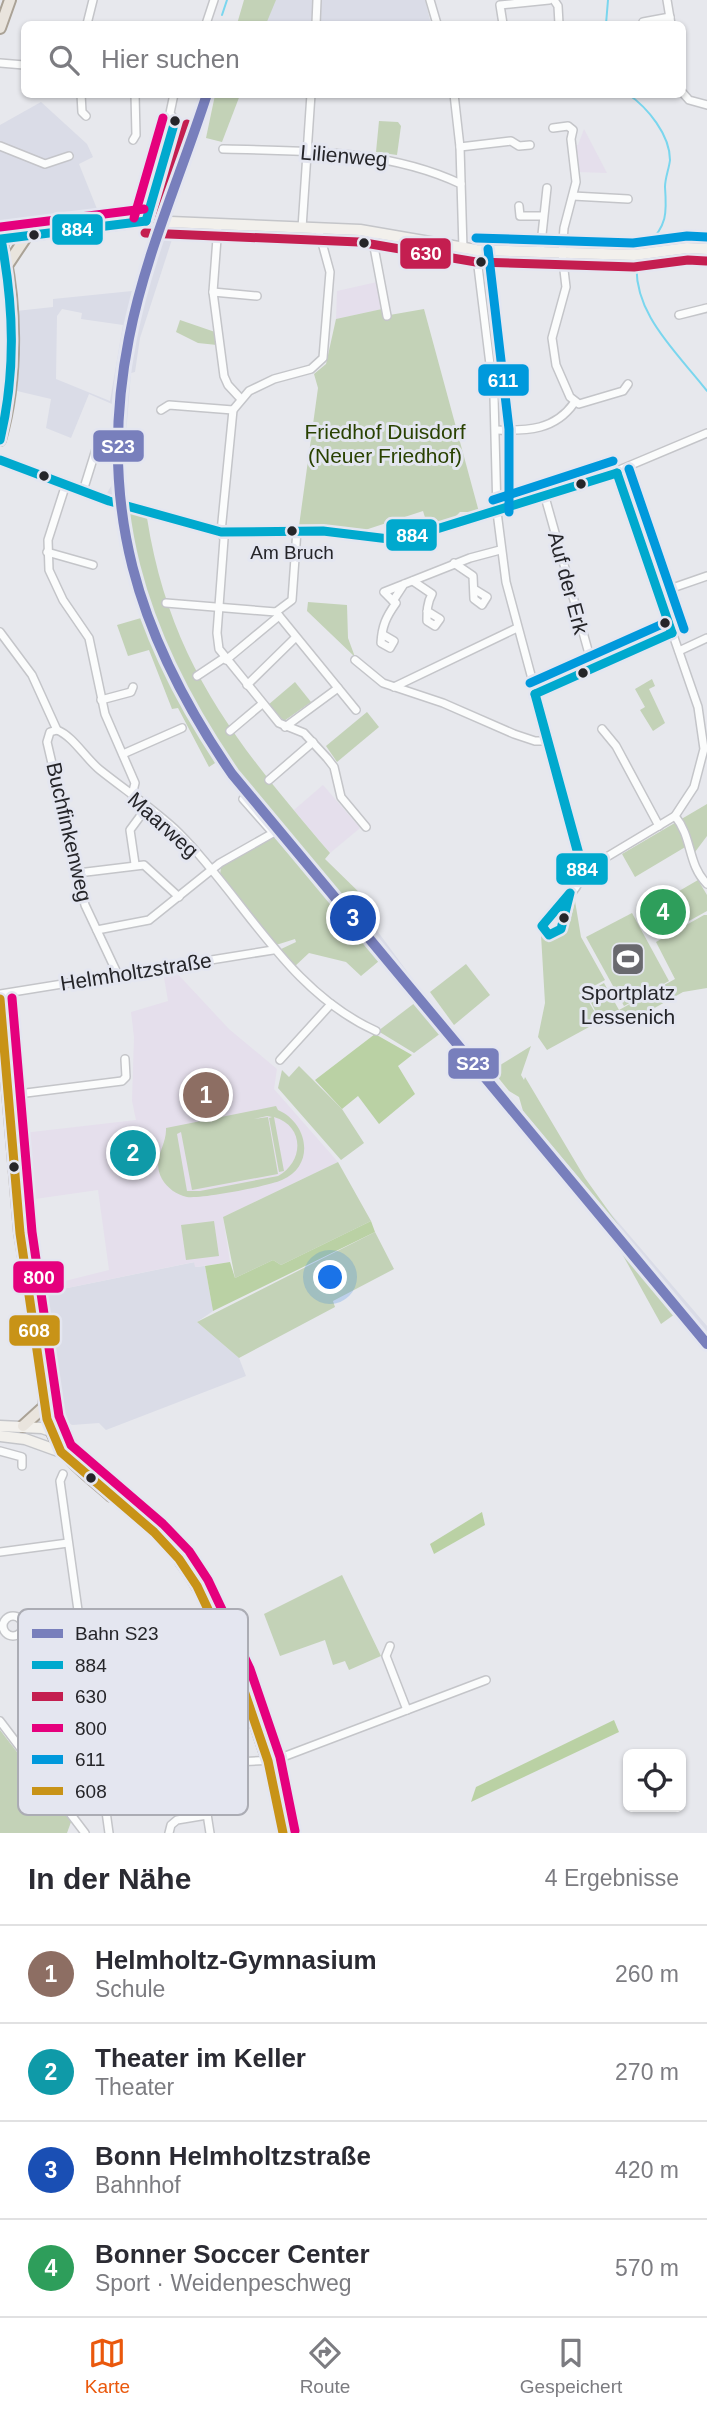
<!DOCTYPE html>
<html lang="de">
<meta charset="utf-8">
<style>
:root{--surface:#fff;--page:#f2f2f3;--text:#2b2b33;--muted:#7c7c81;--line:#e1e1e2;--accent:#ea580c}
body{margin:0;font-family:Helvetica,sans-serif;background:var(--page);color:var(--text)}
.controls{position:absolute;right:21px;bottom:21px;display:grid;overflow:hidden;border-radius:10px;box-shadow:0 2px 5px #0004}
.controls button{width:63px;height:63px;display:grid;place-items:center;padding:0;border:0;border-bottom:2px solid var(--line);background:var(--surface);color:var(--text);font:35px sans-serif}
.you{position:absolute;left:331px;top:1278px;width:24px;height:24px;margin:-18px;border:5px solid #fff;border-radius:50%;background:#1a73e8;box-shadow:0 0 0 10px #1a73e833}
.badge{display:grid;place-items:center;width:46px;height:46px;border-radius:50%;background:var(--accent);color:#fff;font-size:23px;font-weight:700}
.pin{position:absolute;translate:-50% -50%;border:4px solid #fff;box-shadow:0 2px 7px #0006}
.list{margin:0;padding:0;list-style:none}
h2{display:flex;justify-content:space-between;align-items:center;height:91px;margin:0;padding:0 28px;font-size:30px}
h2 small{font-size:23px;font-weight:400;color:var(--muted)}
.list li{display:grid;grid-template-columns:46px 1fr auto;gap:21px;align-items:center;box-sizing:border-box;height:98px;padding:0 28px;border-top:2px solid var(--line)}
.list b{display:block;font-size:26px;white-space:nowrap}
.list p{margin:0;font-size:23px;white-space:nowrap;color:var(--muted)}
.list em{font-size:23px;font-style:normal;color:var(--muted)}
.icon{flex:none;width:38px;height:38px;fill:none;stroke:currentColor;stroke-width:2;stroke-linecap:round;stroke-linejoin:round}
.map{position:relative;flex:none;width:707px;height:1833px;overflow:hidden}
.search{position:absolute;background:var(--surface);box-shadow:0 2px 5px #0004;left:21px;right:21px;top:21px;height:77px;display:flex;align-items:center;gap:18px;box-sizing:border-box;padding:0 24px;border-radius:10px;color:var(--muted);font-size:26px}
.sheet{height:483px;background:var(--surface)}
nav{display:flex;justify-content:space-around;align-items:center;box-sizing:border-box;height:98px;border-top:2px solid var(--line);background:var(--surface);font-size:19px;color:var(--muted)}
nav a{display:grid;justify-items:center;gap:4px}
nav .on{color:var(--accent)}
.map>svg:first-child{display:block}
.built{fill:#dadce7;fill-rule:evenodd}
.education{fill:#e5dfec}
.green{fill:#c3d2b7;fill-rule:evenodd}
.forest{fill:#bad1a4}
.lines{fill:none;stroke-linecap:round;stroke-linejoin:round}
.stream{stroke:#7ad6ee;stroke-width:2}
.street-casing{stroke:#c4c5c9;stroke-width:10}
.secondary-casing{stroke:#c4c5c9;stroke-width:13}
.primary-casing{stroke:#aaa296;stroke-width:14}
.street{stroke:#fbfcfc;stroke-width:7}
.secondary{stroke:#f2f0ec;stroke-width:10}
.primary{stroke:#e9e4dd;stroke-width:10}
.bus-1-casing{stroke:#e4e6f0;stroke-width:14}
.bus-2-casing{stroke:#e4e6f0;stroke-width:14}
.bus-3-casing{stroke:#e4e6f0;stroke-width:14}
.bus-4-casing{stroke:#e4e6f0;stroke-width:14}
.bus-5-casing{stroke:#e4e6f0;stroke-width:14}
.bus-1{stroke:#00a9ce;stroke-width:9}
.bus-2{stroke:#c41e50;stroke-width:9}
.bus-3{stroke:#e5007d;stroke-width:9}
.bus-4{stroke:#0099dc;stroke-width:9}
.bus-5{stroke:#c89317;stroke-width:9}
.rail-1-casing{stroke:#e4e6f0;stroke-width:16}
.rail-1{stroke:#787fbc;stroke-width:10}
.bus-dot{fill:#252529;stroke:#e4e6f0;stroke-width:2.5}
.labels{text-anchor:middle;stroke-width:6;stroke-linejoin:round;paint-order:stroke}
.bus-label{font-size:19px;fill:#252529;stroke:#e4e6f0}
.street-label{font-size:21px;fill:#252529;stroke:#e4e6f0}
.park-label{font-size:21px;fill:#294101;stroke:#e4e6f0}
.poi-label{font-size:21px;fill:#252529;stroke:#e4e6f0}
.key{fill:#e4e6f0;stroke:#abacb4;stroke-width:2}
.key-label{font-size:19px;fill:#252529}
.line-badge{stroke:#e4e6f0;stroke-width:2.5}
.badge-label{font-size:19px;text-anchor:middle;font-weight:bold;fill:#fff}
</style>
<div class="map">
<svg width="707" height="1833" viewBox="0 0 707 1833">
<rect width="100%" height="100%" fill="#e7e8ed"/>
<g class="built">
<polygon points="249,0 425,0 431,24 242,24"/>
<polygon points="41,102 87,144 93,157 79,164 101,219 0,235 0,125"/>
<polygon points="156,226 176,227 140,338 135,372 131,373 124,458 127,500 106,495 114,481 115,405 128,319"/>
<path d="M132,291L112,404L89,394L71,438L46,428L51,399L17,391L19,353L16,311L53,307V299ZM62,309L82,313L81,319L123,325L110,401L56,379L57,316Z"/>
<polygon points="117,510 129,512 140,574 163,645 210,732 285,827 365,914 425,996 707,1326 707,1352 379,961 378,956 360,934 339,916 342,914 273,836 276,833 218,761 175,693 144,627 129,580"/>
<polygon points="195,1262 196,1267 205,1266 213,1311 197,1322 239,1358 246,1376 106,1430 99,1423 72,1425 64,1419 38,1294"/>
</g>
<g class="education">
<polygon points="584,129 607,173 577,172 574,145 578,145"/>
<polygon points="377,282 382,309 336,319 337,291"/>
<polygon points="323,785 360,828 330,853 294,810"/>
<polygon points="174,970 229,1029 277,1069 274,1089 338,1162 223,1217 230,1262 195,1267 194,1262 38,1294 37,1288 109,1270 98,1190 28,1200 23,1133 136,1120 132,1101 134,1037 131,1012 168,1001 163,972"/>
</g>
<g class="green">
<polygon points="244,0 276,0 266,24 237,24"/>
<polygon points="215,95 240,95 222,142 206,138"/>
<polygon points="379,121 398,122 401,126 397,155 376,152"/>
<polygon points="382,309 384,316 424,309 479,512 460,512 453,519 428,527 423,511 362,531 299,526 318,388 314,374 326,364 336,319"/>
<polygon points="180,320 215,332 217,345 198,343 176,332"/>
<path d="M129,512L147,518C170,664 238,745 330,853L325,859L366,899L365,914L354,904L351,906C291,834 221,761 176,675C150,624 137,568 129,512Z"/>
<polygon points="308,602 347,605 348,638 355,657 307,611"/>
<polygon points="141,618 175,693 218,761 209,767 178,708 172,709 149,650 128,656 117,625"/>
<polygon points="652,679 655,686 649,689 665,723 653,731 640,710 645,707 635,689"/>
<polygon points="295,682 311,702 284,721 268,705"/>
<polygon points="367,712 379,727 337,762 326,746"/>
<polygon points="707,804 707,836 695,852 687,846 635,877 622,854"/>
<polygon points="273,836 342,914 342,919 378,956 379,961 361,976 346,962 309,953 294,967 279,950 296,942 295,939 276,945 220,875 221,867"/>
<polygon points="698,880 707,895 707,911 689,921 674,894"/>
<path d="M575,901L581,937L605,980L583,992L600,1021L547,1050L538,1037L545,1003L541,935L553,939C570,933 571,917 575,901Z"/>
<polygon points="632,913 669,981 624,1006 586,937"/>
<polygon points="704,915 707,915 707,988 683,992 626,1024 618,1010 600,1020 586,993 604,983 619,1010 675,979 656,942"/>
<polygon points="466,964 490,995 454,1025 430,992"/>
<polygon points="416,1002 441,1033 414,1053 378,1031"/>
<polygon points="531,1046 521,1075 524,1080 525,1077 585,1178 620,1227 523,1111 519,1097 509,1091 492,1070"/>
<polygon points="299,1066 342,1109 364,1143 341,1160 278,1088 282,1070 289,1077"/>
<path d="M276,1106L278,1110C308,1123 316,1165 282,1180C269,1186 202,1199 187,1197C177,1195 167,1188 162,1179C151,1159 167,1146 166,1128ZM267,1116L272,1117L269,1118L279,1172L284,1171L274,1117C305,1126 304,1162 278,1176L200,1191H187L177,1134L181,1132L192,1190L278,1174L268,1117L254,1119Z"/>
<polygon points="338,1162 371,1221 281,1265 273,1260 235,1278 223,1217"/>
<polygon points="214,1221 219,1256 186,1260 181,1225"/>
<polygon points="375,1232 394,1269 333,1301 335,1307 239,1358 197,1322"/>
<polygon points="615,1241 675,1314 661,1324"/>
<polygon points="342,1575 381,1656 349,1670 345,1661 333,1665 325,1640 280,1656 264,1614"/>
<polygon points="0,1730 71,1822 67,1833 0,1833"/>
</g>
<g class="forest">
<polygon points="375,1034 412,1055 398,1066 415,1094 379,1124 358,1096 342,1109 315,1080"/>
<polygon points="371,1221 375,1232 213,1311 205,1266 230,1262 235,1278 273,1260 281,1265"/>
<polygon points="482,1512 485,1525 434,1554 430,1544"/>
<polygon points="614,1720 619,1732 471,1802 476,1787"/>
</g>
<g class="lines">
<g class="stream">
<polyline points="222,15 227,0"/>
<polyline points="606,24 608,0"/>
<path d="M628,94C648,108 670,135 670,160C669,169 665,178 665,187C667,214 667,225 647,246"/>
<path d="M637,259C631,313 678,353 707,391"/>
</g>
<g class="street-casing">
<g id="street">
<polyline points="430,0 437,24"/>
<polyline points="554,0 558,6 559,24"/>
<polyline points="667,0 671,24"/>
<polyline points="643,22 670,17"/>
<polyline points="87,24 93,0"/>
<polyline points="206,24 214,0"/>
<polyline points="316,24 317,0"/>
<polyline points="503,24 500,5 549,0"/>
<polyline points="0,63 24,65"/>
<polyline points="682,92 689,100 707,105"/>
<polyline points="81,94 82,112 86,116"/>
<polyline points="454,94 460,147 463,249"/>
<polyline points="553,128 568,126 573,130 571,139 576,182 564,228 562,253 566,287 552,338 556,365 570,397 579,404 623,391 628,384"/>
<polyline points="133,140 136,135 135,94"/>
<polyline points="0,146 45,164 69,156"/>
<polyline points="460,147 511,141 519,146 530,145"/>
<path d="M223,149C303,151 387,149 461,184"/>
<polyline points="573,196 628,199"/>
<polyline points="519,206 520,216 542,216"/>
<polyline points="146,221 173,133 175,121 170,113 174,94"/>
<polyline points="218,225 213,292 224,376 228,385 241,399"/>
<polyline points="302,228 311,94"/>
<polyline points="318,228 330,272 323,358 311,369 274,379 249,391 233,410 221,532 224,539 217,633 219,649 279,723 304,733 327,758 334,767 341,797 366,827"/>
<polyline points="371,231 387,316"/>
<path d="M476,250L494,397L497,512L506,582L582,865C584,894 553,903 542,926L549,935L561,929L569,896"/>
<polyline points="540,253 547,188"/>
<polyline points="213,292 257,296"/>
<polyline points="679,315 707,308"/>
<polyline points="161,410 169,405 233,410"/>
<path d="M497,430C528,431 555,430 574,403"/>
<polyline points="0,460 109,501 221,532 308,530 398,539 581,486 707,433"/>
<polyline points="66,484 48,540 49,570 63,600 89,638 105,714 135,783 132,795"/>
<polyline points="83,491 98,443 102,440"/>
<polyline points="545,497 593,668"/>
<polyline points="47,552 93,565"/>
<polyline points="454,563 473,576 474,599 482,605 487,597 474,589"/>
<path d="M413,581L432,594C427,603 427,611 427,621L435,626L440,619L427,611"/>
<polyline points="404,584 393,601 384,592 470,558 500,550"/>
<polyline points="658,593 707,576"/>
<polyline points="166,603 276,612"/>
<polyline points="276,612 356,710"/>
<polyline points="276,612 292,600 297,530"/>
<path d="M0,632L32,675L57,730C73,736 86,759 100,770C125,790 155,810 179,833C245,899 287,991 376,1031"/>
<path d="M382,634L394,641L390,648L381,643C382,626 386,617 396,603L393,601"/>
<polyline points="679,651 707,638"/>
<polyline points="226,660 279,616"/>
<polyline points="355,660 383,683 443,703 514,734 535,741 549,741"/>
<polyline points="197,676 224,658"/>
<polyline points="247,685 295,638"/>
<polyline points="394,687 517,628"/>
<polyline points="535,694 672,633"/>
<polyline points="101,700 131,692 133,687"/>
<polyline points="285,727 338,688"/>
<polyline points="602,729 616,746 659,826"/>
<polyline points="57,730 50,732 47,742 85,905 118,975"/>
<polyline points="230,731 262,704"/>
<polyline points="123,754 182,728"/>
<polyline points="269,780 313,742"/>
<path d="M675,816C693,838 687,864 707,884"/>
<polyline points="135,864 130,830 147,807"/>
<polyline points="582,865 595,864 675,816 694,787 704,749 698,707 617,473"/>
<polyline points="78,873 144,865 179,897"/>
<polyline points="97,930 149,920 220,863 273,833 243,799"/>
<polyline points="0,994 273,950"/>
<polyline points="280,1060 331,1004"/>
<polyline points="10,1095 122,1081 126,1077 125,1059"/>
<polyline points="0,1451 22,1457 22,1466"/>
<polyline points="63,1474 60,1481 109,1833"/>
<polyline points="0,1552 68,1543"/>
<circle cx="13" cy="1626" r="10"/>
<polyline points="25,1624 78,1618"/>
<polyline points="390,1646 386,1656 407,1710"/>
<polyline points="83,1659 160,1644 221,1623"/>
<polyline points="0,1721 85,1833"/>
<polyline points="199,1763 210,1833"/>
<polyline points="148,1769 146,1744 183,1698 218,1686"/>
<polyline points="100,1777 173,1765 275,1760 486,1680"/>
<polyline points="169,1833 171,1825 177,1820 207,1815"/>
</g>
</g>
<g class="secondary-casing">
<g id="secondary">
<polyline points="1,239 146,221 360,230 476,250 634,255 687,248 707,249"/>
<polyline points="0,1426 42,1428 56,1433"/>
<polyline points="0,1436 25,1439 61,1452"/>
</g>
</g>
<g class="primary-casing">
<g id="primary">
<polyline points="0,28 10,0"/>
<path d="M0,236C17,298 18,378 0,440"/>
<polyline points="6,267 26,237"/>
<path d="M0,999L20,1233L44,1382C50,1402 57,1423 68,1441C95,1485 155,1518 189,1561C245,1632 274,1745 290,1833"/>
<path d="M44,1395C46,1447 75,1464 111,1496"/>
<polyline points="23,1426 45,1406"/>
<path d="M181,1562C219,1612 245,1692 265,1752"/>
</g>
</g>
<use href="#street" class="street"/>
<use href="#secondary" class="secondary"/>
<use href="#primary" class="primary"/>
<g class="bus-1-casing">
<g id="bus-1">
<polyline points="146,221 175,121"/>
<path d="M0,440C16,372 14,307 1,239L146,221"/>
<polyline points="0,460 109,501 221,532 323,531 389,539 427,532 617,473"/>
<polyline points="617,473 672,633"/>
<polygon points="535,694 582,865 582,869"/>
<polyline points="535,694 672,633"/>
<polygon points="570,893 561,929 549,935 542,926"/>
</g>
</g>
<g class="bus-2-casing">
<g id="bus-2">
<polyline points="158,224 187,124"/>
<polyline points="145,233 359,242 476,262 634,267 688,260 706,261"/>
</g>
</g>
<g class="bus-3-casing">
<g id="bus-3">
<polyline points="134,218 163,118"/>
<polyline points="0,227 144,209"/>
<polyline points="12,998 32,1232 59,1416 71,1445 163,1524 189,1551 208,1580 250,1669 280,1757 295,1831"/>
</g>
</g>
<g class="bus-4-casing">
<g id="bus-4">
<polyline points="476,238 633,243 687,236 707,237"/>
<polyline points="488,249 509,429 509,512"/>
<polyline points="629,469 684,629"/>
<polyline points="493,500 613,461"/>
<polyline points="530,683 667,622"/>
</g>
</g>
<g class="bus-5-casing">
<polyline id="bus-5" points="0,999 20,1233 47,1419 61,1452 154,1532 179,1559 197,1586 238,1673 268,1761 283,1833"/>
</g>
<use href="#bus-1" class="bus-1"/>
<use href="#bus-2" class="bus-2"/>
<use href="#bus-3" class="bus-3"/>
<use href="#bus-4" class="bus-4"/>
<use href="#bus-5" class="bus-5"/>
<g class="rail-1-casing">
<path id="rail-1" d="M207,94C181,175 145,255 129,338C96,505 137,636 232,774L707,1344"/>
</g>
<use href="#rail-1" class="rail-1"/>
</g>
<defs>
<g id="stadium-square" transform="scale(1.75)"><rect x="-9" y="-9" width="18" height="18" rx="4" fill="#69696e" stroke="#e4e6f0"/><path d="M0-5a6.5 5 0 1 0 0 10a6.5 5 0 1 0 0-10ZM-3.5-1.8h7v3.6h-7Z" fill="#fff"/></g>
</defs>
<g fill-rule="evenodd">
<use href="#stadium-square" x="628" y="959"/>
</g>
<g class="bus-dot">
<circle cx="175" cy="121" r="6"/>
<circle cx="34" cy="235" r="6"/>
<circle cx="364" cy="243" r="6"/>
<circle cx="481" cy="262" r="6"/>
<circle cx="44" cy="476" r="6"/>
<circle cx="581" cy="484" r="6"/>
<circle cx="292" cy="531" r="6"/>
<circle cx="665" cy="623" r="6"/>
<circle cx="583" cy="673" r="6"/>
<circle cx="564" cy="918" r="6"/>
<circle cx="14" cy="1167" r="6"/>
<circle cx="91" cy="1478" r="6"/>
</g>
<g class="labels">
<g class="bus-label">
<text x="292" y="559">Am Bruch</text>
</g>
<g class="street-label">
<text transform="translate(344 156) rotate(5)" y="7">Lilienweg</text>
<text transform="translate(568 583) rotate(75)" y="7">Auf der Erk</text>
<text transform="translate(163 825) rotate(42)" y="7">Maarweg</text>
<text transform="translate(69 832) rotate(77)" y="7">Buchfinkenweg</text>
<text transform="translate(136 972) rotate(-9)" y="7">Helmholtzstraße</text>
</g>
<g class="park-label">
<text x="385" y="439">Friedhof Duisdorf<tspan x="385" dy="24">(Neuer Friedhof)</tspan></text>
</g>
<g class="poi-label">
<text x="628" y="1000">Sportplatz<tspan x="628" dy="24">Lessenich</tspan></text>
</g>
</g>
<rect x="18" y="1609" width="230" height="206" rx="10" class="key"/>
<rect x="32" y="1629" width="31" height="9" fill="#787fbc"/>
<rect x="32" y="1661" width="31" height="8" fill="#00a9ce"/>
<rect x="32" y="1692" width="31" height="9" fill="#c41e50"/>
<rect x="32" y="1724" width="31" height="8" fill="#e5007d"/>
<rect x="32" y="1755" width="31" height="9" fill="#0099dc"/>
<rect x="32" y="1787" width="31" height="8" fill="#c89317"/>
<g class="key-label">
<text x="75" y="1640">Bahn S23</text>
<text x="75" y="1672">884</text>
<text x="75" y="1703">630</text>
<text x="75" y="1735">800</text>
<text x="75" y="1766">611</text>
<text x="75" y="1798">608</text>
</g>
<g class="line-badge">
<rect x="51" y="213" width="53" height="33" rx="7" fill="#00a9ce"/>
<rect x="399" y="237" width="53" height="33" rx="7" fill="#c41e50"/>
<rect x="477" y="363" width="53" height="34" rx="7" fill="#0099dc"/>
<rect x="92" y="429" width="53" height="34" rx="7" fill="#787fbc"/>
<rect x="385" y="518" width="53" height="34" rx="7" fill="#00a9ce"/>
<rect x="555" y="852" width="54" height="34" rx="7" fill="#00a9ce"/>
<rect x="447" y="1047" width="53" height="33" rx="7" fill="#787fbc"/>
<rect x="12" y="1260" width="53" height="34" rx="7" fill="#e5007d"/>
<rect x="8" y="1314" width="53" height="33" rx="7" fill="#c89317"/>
</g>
<g class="badge-label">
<text x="77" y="236">884</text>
<text x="426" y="260">630</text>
<text x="503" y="387">611</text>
<text x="118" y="453">S23</text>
<text x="412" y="542">884</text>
<text x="582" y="876">884</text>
<text x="473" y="1070">S23</text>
<text x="39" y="1284">800</text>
<text x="34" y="1337">608</text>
</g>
</svg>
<div class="controls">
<button><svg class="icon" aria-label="locate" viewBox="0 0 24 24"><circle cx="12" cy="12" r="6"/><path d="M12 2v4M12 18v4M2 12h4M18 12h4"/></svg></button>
</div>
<div class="you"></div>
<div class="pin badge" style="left:206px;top:1095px;background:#8d6e63">1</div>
<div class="pin badge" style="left:133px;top:1153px;background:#0f9aa8">2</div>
<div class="pin badge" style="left:353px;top:918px;background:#1a4fb4">3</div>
<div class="pin badge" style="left:663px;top:912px;background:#2e9e5b">4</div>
<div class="search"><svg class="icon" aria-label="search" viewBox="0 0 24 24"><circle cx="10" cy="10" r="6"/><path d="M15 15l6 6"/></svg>Hier suchen</div>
</div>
<section class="sheet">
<h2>In der Nähe<small>4 Ergebnisse</small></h2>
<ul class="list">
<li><span class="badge" style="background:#8d6e63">1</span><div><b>Helmholtz-Gymnasium</b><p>Schule</p></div><em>260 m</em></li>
<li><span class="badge" style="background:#0f9aa8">2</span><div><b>Theater im Keller</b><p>Theater</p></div><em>270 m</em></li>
<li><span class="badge" style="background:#1a4fb4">3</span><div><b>Bonn Helmholtzstraße</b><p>Bahnhof</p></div><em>420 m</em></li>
<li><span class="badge" style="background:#2e9e5b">4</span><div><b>Bonner Soccer Center</b><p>Sport · Weidenpeschweg</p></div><em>570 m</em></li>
</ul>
</section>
<nav>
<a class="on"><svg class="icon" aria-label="map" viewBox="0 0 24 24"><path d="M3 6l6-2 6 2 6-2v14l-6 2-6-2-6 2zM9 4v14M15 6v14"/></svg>Karte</a>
<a><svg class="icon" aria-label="directions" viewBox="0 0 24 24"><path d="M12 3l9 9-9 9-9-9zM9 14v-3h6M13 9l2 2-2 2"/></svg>Route</a>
<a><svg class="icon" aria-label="saved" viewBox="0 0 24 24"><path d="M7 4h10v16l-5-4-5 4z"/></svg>Gespeichert</a>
</nav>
